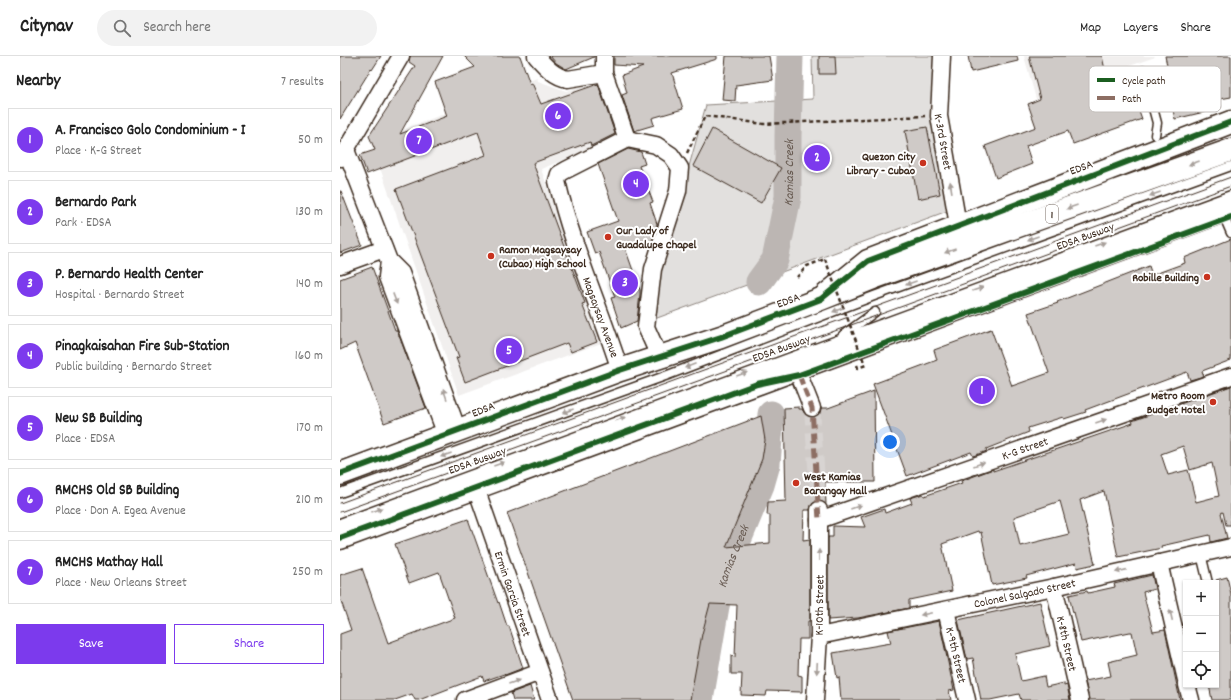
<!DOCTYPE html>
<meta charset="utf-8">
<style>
:root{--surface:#fff;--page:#f2f2f2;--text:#222;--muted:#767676;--line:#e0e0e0;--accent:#7c3aed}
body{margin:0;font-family:Dekko,sans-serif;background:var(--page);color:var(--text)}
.controls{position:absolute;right:12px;bottom:12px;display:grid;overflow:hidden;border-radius:0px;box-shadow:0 1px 3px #0004}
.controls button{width:36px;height:36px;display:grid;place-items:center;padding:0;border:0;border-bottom:1px solid var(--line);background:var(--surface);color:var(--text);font:20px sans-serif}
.you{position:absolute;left:550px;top:386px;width:14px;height:14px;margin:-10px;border:3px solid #fff;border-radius:50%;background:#1a73e8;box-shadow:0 0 0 6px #1a73e833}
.badge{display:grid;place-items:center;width:26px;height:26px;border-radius:50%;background:var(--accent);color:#fff;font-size:13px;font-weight:700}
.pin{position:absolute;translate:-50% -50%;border:2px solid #fff;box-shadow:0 1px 4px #0006}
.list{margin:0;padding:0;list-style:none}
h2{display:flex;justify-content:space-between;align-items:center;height:52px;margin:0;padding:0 16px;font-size:17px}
h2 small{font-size:13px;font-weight:400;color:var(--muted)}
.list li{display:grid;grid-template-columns:26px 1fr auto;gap:12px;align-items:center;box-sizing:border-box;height:64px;margin:0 8px 8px;padding:0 8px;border:1px solid var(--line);border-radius:0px}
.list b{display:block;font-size:15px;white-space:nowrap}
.list p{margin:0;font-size:13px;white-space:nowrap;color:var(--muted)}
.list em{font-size:13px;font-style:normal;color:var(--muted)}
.actions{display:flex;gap:8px;padding:12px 16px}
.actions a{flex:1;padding:9px 0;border:1px solid var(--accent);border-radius:0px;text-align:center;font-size:14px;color:var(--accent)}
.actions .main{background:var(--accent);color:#fff}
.icon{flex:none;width:22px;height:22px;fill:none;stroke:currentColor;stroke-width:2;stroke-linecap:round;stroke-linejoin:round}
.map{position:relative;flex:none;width:891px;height:644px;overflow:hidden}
header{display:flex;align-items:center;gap:24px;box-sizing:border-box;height:56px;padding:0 20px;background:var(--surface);border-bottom:1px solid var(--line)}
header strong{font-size:19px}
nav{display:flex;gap:22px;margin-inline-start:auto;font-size:14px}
.search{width:280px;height:36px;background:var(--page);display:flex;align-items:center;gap:10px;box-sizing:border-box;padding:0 14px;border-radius:22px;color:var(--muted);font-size:15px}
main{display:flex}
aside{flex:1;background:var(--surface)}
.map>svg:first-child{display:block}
.built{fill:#f1efee}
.green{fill:#e2e0de;stroke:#8e857e}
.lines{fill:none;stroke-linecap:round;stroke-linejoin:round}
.river{stroke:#bcb6b3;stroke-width:27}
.building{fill:#cfcac7;stroke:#3b2a1e;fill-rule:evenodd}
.street-tunnel{stroke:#d8d4d2;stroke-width:16;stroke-dasharray:16 8;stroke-linecap:butt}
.lane-casing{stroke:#3b2a1e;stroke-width:11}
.street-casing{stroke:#3b2a1e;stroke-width:19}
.primary-casing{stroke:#3b2a1e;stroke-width:25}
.highway-casing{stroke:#3b2a1e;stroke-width:25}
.path{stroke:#3b2a1e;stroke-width:2.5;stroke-dasharray:4 3;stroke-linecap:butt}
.lane{stroke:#fff;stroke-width:8}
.street{stroke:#fff;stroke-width:16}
.primary{stroke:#fff;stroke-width:22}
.highway{stroke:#fff;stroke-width:22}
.tram{stroke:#3b2a1e;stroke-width:1}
.path-bridge{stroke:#3b2a1e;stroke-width:2.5;stroke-dasharray:4 3;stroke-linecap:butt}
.quiet{stroke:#8d6e63;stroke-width:5;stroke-dasharray:10 5;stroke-linecap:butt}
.cycleway-casing{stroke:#fff;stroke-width:8}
.cycleway{stroke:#1b5e20;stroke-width:6}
.oneway{fill:#a79f9a}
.poi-dot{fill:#c8321e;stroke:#fff;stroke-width:1.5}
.labels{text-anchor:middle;stroke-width:4;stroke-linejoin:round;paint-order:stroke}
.shield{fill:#fff;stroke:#766a62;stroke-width:1}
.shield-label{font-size:11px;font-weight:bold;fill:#3b2a1e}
.street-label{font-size:12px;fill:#3b2a1e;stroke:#fff}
.poi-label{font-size:12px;font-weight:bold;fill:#3b2a1e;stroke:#fff;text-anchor:end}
.water-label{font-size:13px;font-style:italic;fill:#685b52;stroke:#fff}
.key{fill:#fff;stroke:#c4bfbc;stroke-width:1}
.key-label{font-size:11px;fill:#3b2a1e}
</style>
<header>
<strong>Citynav</strong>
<div class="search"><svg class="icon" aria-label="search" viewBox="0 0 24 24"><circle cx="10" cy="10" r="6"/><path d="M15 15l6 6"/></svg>Search here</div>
<nav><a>Map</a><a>Layers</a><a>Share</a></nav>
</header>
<main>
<aside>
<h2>Nearby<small>7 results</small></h2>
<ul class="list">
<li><span class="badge">1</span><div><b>A. Francisco Golo Condominium - I</b><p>Place · K-G Street</p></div><em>50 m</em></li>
<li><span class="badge">2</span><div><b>Bernardo Park</b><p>Park · EDSA</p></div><em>130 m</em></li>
<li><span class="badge">3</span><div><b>P. Bernardo Health Center</b><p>Hospital · Bernardo Street</p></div><em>140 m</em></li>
<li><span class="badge">4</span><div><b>Pinagkaisahan Fire Sub-Station</b><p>Public building · Bernardo Street</p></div><em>160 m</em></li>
<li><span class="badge">5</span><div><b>New SB Building</b><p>Place · EDSA</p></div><em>170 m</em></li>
<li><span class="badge">6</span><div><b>RMCHS Old SB Building</b><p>Place · Don A. Egea Avenue</p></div><em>210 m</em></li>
<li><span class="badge">7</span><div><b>RMCHS Mathay Hall</b><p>Place · New Orleans Street</p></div><em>250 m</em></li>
</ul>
<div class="actions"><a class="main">Save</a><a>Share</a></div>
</aside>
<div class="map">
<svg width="891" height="644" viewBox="0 0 891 644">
<rect width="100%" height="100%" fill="#fff"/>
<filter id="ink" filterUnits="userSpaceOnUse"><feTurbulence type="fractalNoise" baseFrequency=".025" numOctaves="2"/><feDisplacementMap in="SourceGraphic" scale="8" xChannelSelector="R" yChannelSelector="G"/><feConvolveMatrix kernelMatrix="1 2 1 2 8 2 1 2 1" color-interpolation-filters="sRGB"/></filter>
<g filter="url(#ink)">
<g class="built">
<polygon points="684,0 814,0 815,1 696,43"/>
<polygon points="197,22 198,25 226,35 261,23 279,81 201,113 264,286 119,339 31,86"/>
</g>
<polygon class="green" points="472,0 598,0 610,154 309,265 315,215 326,193 366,49 473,43"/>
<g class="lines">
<g class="river">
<path id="s1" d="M419,226L435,204L448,141V80L450,0"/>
<path id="s2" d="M360,644L376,550L384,518L421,429L427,408L431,358"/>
</g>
</g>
<g class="building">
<polygon points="0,0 41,0 32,14 31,13 0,63"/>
<polygon points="70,0 103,0 60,78 107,60 95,26 135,11 124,0 180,0 190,28 192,27 201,48 258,28 275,78 251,90 250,86 193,107 245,247 242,248 257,286 231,296 227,287 125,326 116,302 119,301 56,133 146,99 138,76 27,118 20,99 35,94 29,80 75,10 69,6"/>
<polygon points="210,0 254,0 254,1 226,13 216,7"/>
<polygon points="274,0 377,0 377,3 332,17 343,53 312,62 314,69 294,75 282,39 287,37 282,19 303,11 274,9"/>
<polygon points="386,0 429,0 433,24 396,29 395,45 382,44"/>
<polygon points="479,0 495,0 496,18 479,18"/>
<polygon points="628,0 677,0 678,5 631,16"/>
<polygon points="689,0 762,0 768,28 787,21 802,63 733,88 728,75 686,90 692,108 656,122 645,90 696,71 688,48 700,43"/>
<polygon points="825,0 891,0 891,41 880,43 881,52 835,63 824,15 828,14"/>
<polygon points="587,71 600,138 578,143 565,75"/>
<polygon points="372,73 441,112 421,147 353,110"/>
<polygon points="288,93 301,96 305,108 299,110 313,146 310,147 317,168 312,186 309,187 307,183 285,192 300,234 300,238 297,265 281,272 271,242 275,241 259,196 255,198 247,176 278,165 258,108"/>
<polygon points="0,135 1,135 22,189 0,197"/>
<polygon points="891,183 891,304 862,315 864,320 850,324 847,316 745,354 746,356 724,363 723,361 688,372 689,376 646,393 647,395 633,400 631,396 567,420 533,328 597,304 594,294 651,273 672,330 709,317 688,257 718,247 717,246 809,210 812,219 845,207 844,202"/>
<polygon points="32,211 55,274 57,274 86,352 44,367 15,287 0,294 0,223"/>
<path d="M891,330V469H886L883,456L881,457L887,482L871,486L870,479L821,490L822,492L778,501L764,435L740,444L755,508L737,512L736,507L686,520L687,522L652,529L641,476L639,477L638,475L602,488L612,535L569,544V552L518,562L488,564V481H493V470L525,471L521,461L544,453L545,457L572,447L570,442L583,438L584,440L622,427L621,425L653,413V415L793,367L792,365ZM843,390L850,414L872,407L879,440L856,446L848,414L828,419L821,398ZM720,445L729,478L680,490L674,461Z"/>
<polygon points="534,335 535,426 485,426 486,448 479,445 475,446 471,449 470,454 464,454 463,484 470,483 470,565 468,565 468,583 459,583 458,619 462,620 462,636 427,635 426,640 401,639 402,618 391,618 391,600 395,601 397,549 370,548 362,578 350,644 233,644 167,457 421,360 425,384 422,403 386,491 430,487 430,459 427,459 428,446 446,445 444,352 459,351 459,353 462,353 466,360 470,361 475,361 480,358 481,352 488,352"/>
<polygon points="128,463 158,547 159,546 167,570 169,570 183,612 165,619 164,618 144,625 142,620 79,644 75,644 72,638 55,644 0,644 0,578 11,574 0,542 0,519 22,512 48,587 115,562 99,516 69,527 55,488"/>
<polygon points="812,519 815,533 803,536 813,576 825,574 840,644 749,644 745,625 771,620 768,606 797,599 792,576 790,576 741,586 734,556 733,557 729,539 747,535 748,537 775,531 774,528"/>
<polygon points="887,521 891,538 891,644 872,644 869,629 876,629 876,524"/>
<polygon points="700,546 710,590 675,598 681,625 704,620 706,631 724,627 724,630 727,629 730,644 681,644 679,638 650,644 641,644 633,602 627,603 618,564"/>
<polygon points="599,565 614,634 609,635 611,644 501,644 499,621 497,622 493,597 551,587 548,575"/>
<polygon points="190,630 194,644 173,644 171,637"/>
</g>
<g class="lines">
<polyline class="street-tunnel" points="472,352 479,453"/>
<g class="lane-casing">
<g id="lane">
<polyline points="803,15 817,67 815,79"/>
<polyline points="885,163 891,177"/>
<polyline points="503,279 535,256"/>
<polyline points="0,437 328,319 534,240 891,110"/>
<polyline points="0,467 891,139"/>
<polyline points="861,498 868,527"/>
</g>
</g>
<g class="street-casing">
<g id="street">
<path d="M196,0C205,10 214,21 228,23L264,17"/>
<polyline points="264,0 264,17 287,83"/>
<path id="s3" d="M602,0L599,60L618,169"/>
<polyline points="287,83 316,89 331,99 340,112 338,135 313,213 306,271 319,300"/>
<polyline points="6,94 49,205 61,217 118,375"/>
<polyline points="1,102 61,0"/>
<polyline points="49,205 47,221 106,379"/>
<polyline points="0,209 44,193"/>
<path d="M280,314C260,251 232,190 217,125L219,118L226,114L287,83"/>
<polyline points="459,319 472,352"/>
<path id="s4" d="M136,432L210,644"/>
<path id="s5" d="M479,464L891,320"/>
<polyline points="819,507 846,624"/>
<path id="s6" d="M714,531L740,644"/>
<path id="s7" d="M606,554L627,644"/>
<path id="s8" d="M479,580L714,531L891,491"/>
<polyline points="847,629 851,644"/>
<polyline points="125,644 200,616"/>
<polyline points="475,644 479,580 479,454"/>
</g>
</g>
<g class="primary-casing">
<polyline id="primary" points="486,239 528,205 891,66"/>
</g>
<g class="highway-casing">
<g id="highway">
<polyline points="0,418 280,314 381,281 481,243 533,222 891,94"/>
<polyline points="0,482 891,152"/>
</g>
</g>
<g class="path">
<polyline points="347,97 365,60 424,68 585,60"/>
<polyline points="457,221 467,210 485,203"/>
<polyline points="517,309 518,312 526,309"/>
</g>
<use href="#lane" class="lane"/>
<use href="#street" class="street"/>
<use href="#primary" class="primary"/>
<use href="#highway" class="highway"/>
<g class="tram">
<polyline points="0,447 891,121"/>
<polyline points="0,456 891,130"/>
</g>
<polyline class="path-bridge" points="485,203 524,306"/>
<polyline class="quiet" points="459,319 472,352 479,464"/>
<g class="cycleway-casing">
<g id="cycleway">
<polyline points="0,418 280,314 381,281 481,243 528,205 891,66"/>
<polyline points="0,482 417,328 459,319 891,161"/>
</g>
</g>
<use href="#cycleway" class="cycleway"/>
</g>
<defs><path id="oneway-solid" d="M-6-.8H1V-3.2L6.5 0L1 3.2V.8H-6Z"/></defs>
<g class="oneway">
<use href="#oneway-solid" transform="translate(854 107) rotate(160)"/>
<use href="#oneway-solid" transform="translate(611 131) rotate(-99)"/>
<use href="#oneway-solid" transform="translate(815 138) rotate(160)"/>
<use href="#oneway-solid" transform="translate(732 151) rotate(160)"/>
<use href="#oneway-solid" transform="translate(693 182) rotate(160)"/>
<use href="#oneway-solid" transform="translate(760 188) rotate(-20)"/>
<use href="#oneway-solid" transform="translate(610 195) rotate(160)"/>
<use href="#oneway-solid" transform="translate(571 227) rotate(160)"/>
<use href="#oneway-solid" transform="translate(638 233) rotate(-20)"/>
<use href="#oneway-solid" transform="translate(55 243) rotate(69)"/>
<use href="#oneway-solid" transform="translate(498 254) rotate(159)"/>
<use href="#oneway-solid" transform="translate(350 310) rotate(159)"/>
<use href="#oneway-solid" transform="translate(402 318) rotate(-20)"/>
<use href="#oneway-solid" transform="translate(105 338) rotate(-109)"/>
<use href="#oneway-solid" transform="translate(228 355) rotate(160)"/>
<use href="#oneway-solid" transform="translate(280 363) rotate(-20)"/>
<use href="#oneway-solid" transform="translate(761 365) rotate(-19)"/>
<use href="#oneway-solid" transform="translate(106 399) rotate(160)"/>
<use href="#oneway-solid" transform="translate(159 408) rotate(-20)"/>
<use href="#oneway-solid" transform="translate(639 408) rotate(-19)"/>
<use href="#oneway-solid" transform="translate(516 451) rotate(-19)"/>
<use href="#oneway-solid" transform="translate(37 454) rotate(-20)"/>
<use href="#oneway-solid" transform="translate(479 499) rotate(-90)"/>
<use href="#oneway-solid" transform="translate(781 515) rotate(167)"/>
<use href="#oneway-solid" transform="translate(586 558) rotate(168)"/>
<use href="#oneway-solid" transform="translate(831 559) rotate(-103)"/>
<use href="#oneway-solid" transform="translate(477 612) rotate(93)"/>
<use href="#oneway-solid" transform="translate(174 626) rotate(-20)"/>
</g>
</g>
<g class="poi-dot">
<circle cx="583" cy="107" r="4"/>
<circle cx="268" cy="181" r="4"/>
<circle cx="151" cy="200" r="4"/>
<circle cx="867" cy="221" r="4"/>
<circle cx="873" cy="346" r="4"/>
<circle cx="456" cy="427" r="4"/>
</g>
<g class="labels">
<rect class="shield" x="706" y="149" width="12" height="18" rx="3"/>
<g class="shield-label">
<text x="712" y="162">1</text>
</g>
<g class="street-label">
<text dy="4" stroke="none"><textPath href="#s3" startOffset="86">K-3rd Street</textPath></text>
<text transform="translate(741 111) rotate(-20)" y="4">EDSA</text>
<text transform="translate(745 180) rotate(-20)" y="4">EDSA Busway</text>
<text transform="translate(448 244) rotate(-20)" y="4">EDSA</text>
<text transform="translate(261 261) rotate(70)" y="4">Magsaysay Avenue</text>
<text transform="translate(441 292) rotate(-20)" y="4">EDSA Busway</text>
<text transform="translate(143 353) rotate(-21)" y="4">EDSA</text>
<text dy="4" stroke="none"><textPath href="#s5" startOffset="218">K-G Street</textPath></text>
<text transform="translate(137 404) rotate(-20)" y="4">EDSA Busway</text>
<text dy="4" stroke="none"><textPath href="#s8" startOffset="210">Colonel Salgado Street</textPath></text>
<text dy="4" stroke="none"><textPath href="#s4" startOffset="112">Ermin Garcia Street</textPath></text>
<text transform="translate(479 549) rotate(-89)" y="4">K-10th Street</text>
<text dy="4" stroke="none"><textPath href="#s6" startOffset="58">K-8th Street</textPath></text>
<text dy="4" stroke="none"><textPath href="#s7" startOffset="46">K-9th Street</textPath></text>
</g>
<g class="poi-label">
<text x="575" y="104">Quezon City<tspan x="575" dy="14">Library - Cubao</tspan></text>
<text x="276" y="178" text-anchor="start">Our Lady of<tspan x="276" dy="14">Guadalupe Chapel</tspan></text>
<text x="159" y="197" text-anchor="start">Ramon Magsaysay<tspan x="159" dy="14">(Cubao) High School</tspan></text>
<text x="859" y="225">Robille Building</text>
<text x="865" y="343">Metro Room<tspan x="865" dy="14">Budget Hotel</tspan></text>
<text x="464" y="424" text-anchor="start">West Kamias<tspan x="464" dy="14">Barangay Hall</tspan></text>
</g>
<g class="water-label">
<text dy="5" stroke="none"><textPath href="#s1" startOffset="116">Kamias Creek</textPath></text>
<text dy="5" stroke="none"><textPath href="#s2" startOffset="148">Kamias Creek</textPath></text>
</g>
</g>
<rect x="749" y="10" width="132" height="46" rx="6" class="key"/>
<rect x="757" y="22" width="18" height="4" fill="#1b5e20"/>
<rect x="757" y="40" width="18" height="4" fill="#8d6e63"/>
<g class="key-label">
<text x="782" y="28">Cycle path</text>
<text x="782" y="46">Path</text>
</g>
</svg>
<div class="controls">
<button>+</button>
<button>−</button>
<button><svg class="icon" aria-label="locate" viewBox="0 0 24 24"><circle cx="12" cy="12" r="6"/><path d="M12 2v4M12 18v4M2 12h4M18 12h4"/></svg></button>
</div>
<div class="you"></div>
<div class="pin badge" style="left:642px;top:335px">1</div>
<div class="pin badge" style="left:477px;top:102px">2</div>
<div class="pin badge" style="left:285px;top:227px">3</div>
<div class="pin badge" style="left:296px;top:128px">4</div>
<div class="pin badge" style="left:169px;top:295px">5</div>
<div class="pin badge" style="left:218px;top:60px">6</div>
<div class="pin badge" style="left:79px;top:85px">7</div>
</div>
</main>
